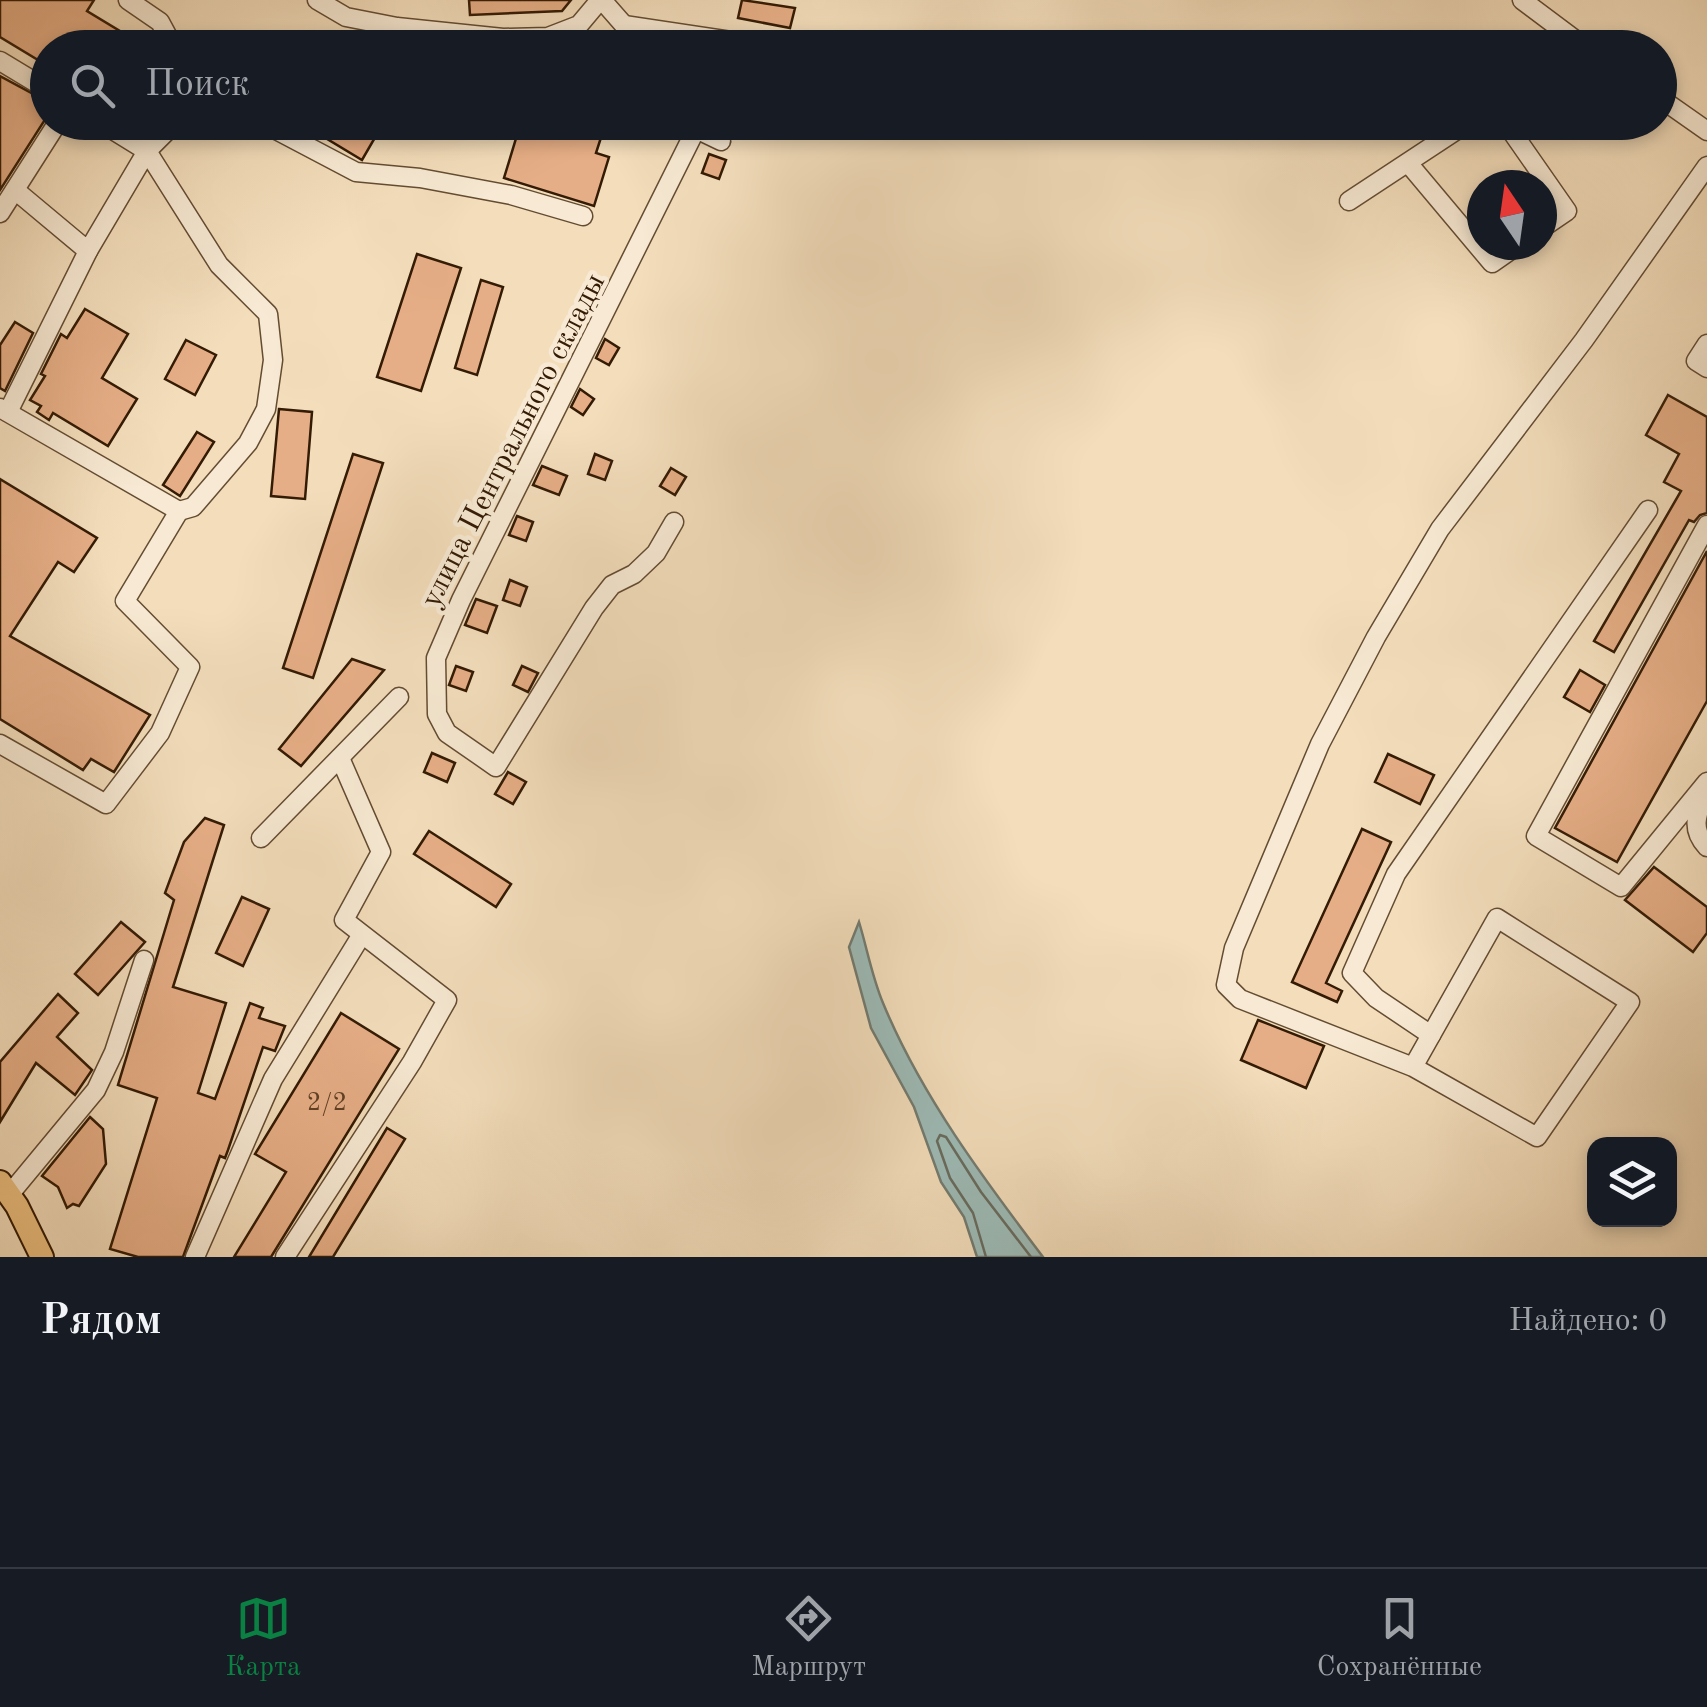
<!DOCTYPE html>
<html lang="ru">
<meta charset="utf-8">
<style>
:root{--surface:#171b24;--page:#242831;--text:#f1f3f6;--muted:#9ea1a6;--line:#363941;--accent:#0b8043}
body{margin:0;font-family:"Old Standard TT",serif;background:var(--page);color:var(--text)}
.controls{position:absolute;right:30px;bottom:30px;display:grid;overflow:hidden;border-radius:20px;box-shadow:0 5px 15px #0003}
.controls button{width:90px;height:90px;display:grid;place-items:center;padding:0;border:0;border-bottom:2px solid var(--line);background:var(--surface);color:var(--text);font:50px sans-serif}
.compass{position:absolute;left:1467px;top:170px;width:90px;height:90px;border-radius:50%;background:var(--surface);box-shadow:0 5px 15px #0003;rotate:347deg}
.list{margin:0;padding:0;list-style:none}
h2{display:flex;justify-content:space-between;align-items:center;height:130px;margin:0;padding:0 40px;font-size:42px}
h2 small{font-size:32px;font-weight:400;color:var(--muted)}
.icon{flex:none;width:55px;height:55px;fill:none;stroke:currentColor;stroke-width:2;stroke-linecap:round;stroke-linejoin:round}
.map{position:relative;flex:none;width:1707px;height:1257px;overflow:hidden}
.search{position:absolute;background:var(--surface);box-shadow:0 5px 15px #0003;left:30px;right:30px;top:30px;height:110px;display:flex;align-items:center;gap:25px;box-sizing:border-box;padding:0 35px;border-radius:55px;color:var(--muted);font-size:38px}
.sheet{height:310px;background:var(--surface)}
nav{display:flex;justify-content:space-around;align-items:center;box-sizing:border-box;height:140px;border-top:2px solid var(--line);background:var(--surface);font-size:28px;color:var(--muted)}
nav a{display:grid;justify-items:center;gap:5px}
nav .on{color:var(--accent)}
.map>svg:first-child{display:block}
.water{fill:#9dbbb7;stroke:#737b70;stroke-width:2.5}
.lines{fill:none;stroke-linecap:round;stroke-linejoin:round}
.shore{stroke:#686b5e;stroke-width:2.5}
.building{fill:#e6ae86;stroke:#341b05;stroke-width:2.5}
.minor-casing{stroke:#644c32;stroke-width:21}
.major-casing{stroke:#341b05;stroke-width:26}
.minor{stroke:#f7e9d3;stroke-width:18}
.major{stroke:#eabe7e;stroke-width:22}
.labels{text-anchor:middle;stroke-width:9;stroke-linejoin:round;paint-order:stroke}
.number-label{font-size:25px;fill:#604025}
.street-label{font-size:30px;fill:#341b05;stroke:#f7e9d3}
</style>
<div class="map">
<svg width="1707" height="1257" viewBox="0 0 1707 1257">
<rect width="100%" height="100%" fill="#f3ddbb"/>
<filter id="stains"><feTurbulence type="fractalNoise" baseFrequency=".002" numOctaves="4"/><feColorMatrix values="0 0 0 0 .2 0 0 0 0 .09 0 0 0 0 .02 0 0 0 .5 -.17"/></filter>
<radialGradient id="worn" r=".72"><stop offset=".6" stop-color="#630" stop-opacity="0"/><stop offset="1" stop-color="#630" stop-opacity=".3"/></radialGradient>
<path class="water" d="M859,922C867,948 872,977 883,1003C921,1095 983,1178 1043,1257H977L964,1217L941,1182L914,1107L871,1028L849,947Z"/>
<g class="lines">
<polyline class="shore" points="986,1257 973,1213 950,1178 937,1141 940,1135 946,1137 981,1192 1031,1257"/>
</g>
<g class="building">
<polygon points="0,0 94,0 87,11 148,48 48,48 48,66 0,37"/>
<polygon points="469,0 571,0 562,11 470,15"/>
<polygon points="742,0 795,8 790,28 738,18"/>
<polygon points="0,76 48,102 48,115 0,190"/>
<polygon points="299,122 384,122 362,160"/>
<polygon points="521,122 606,122 596,153 609,157 594,206 504,178"/>
<polygon points="709,154 726,160 719,179 702,173"/>
<polygon points="417,254 461,268 421,391 377,377"/>
<polygon points="481,280 503,287 477,375 455,368"/>
<polygon points="85,309 128,334 102,378 137,399 108,446 53,413 49,420 37,412 41,406 30,400 45,376 41,374 61,334 67,338"/>
<polygon points="15,322 33,333 5,391 0,388 0,345"/>
<polygon points="605,339 619,348 609,365 596,358"/>
<polygon points="186,340 216,355 195,395 165,379"/>
<polygon points="580,389 594,399 583,415 571,407"/>
<polygon points="1668,395 1707,417 1707,513 1700,515 1694,522 1689,520 1614,652 1594,641 1681,491 1664,482 1679,454 1646,435"/>
<polygon points="279,409 312,412 305,499 271,496"/>
<polygon points="197,432 214,442 180,496 163,485"/>
<polygon points="353,454 383,463 313,678 283,668"/>
<polygon points="595,454 612,461 605,480 588,474"/>
<polygon points="542,466 567,476 559,495 533,485"/>
<polygon points="671,468 686,477 675,495 660,486"/>
<polygon points="0,479 97,538 74,572 58,562 10,636 150,715 114,772 91,759 83,770 0,719"/>
<polygon points="517,516 533,522 526,541 509,535"/>
<polygon points="1707,551 1707,701 1617,862 1555,828"/>
<polygon points="510,580 527,587 520,606 503,600"/>
<polygon points="476,599 497,606 487,633 465,625"/>
<polygon points="352,659 384,670 301,766 279,749"/>
<polygon points="456,666 473,672 466,691 449,685"/>
<polygon points="522,666 538,673 528,692 513,685"/>
<polygon points="1580,670 1605,685 1590,712 1564,697"/>
<polygon points="432,753 455,763 447,782 424,772"/>
<polygon points="1388,754 1434,775 1420,804 1375,782"/>
<polygon points="508,772 526,782 513,804 495,794"/>
<polygon points="205,818 224,825 173,987 226,1003 198,1093 215,1099 250,1003 263,1008 259,1018 285,1026 275,1051 263,1047 228,1150 225,1158 220,1156 183,1257 138,1257 110,1249 157,1098 118,1085 174,900 165,893 184,842"/>
<polygon points="1362,829 1391,842 1326,983 1342,991 1337,1002 1292,982"/>
<polygon points="429,831 511,884 496,907 414,854"/>
<polygon points="1654,867 1707,907 1707,933 1693,952 1625,900"/>
<polygon points="242,897 269,909 243,966 216,953"/>
<polygon points="121,922 145,942 98,995 75,974"/>
<polygon points="58,994 78,1013 57,1037 92,1070 75,1095 36,1063 0,1122 0,1062"/>
<polygon points="341,1013 399,1049 271,1257 234,1257 286,1172 255,1154"/>
<polygon points="1258,1020 1324,1046 1306,1088 1241,1060"/>
<polygon points="90,1117 103,1129 106,1164 79,1206 73,1204 67,1208 58,1187 42,1176"/>
<polygon points="387,1128 405,1139 333,1257 309,1257"/>
</g>
<g class="lines">
<g class="minor-casing">
<g id="minor">
<polyline points="128,0 160,22 174,48"/>
<polyline points="317,0 346,17 397,27 503,38 548,37 579,25 600,0"/>
<polyline points="602,0 644,48"/>
<polyline points="1522,0 1586,48"/>
<polyline points="624,25 779,48"/>
<polyline points="0,61 48,90"/>
<polyline points="1660,98 1707,131"/>
<polyline points="100,122 147,151 176,122"/>
<polyline points="261,122 356,172 420,178 511,195 583,216"/>
<polyline points="1505,122 1567,211 1542,228"/>
<polyline points="696,129 721,141"/>
<polyline points="1408,163 1492,263 1518,245"/>
<polyline points="1349,201 1469,122"/>
<polyline points="0,213 58,122"/>
<polyline points="1707,344 1696,361 1707,368"/>
<polyline points="0,408 179,511 193,507 248,443 266,409 273,360 268,314 219,265 147,151 88,251 15,190"/>
<polyline points="8,412 88,251"/>
<polyline points="674,522 656,553 634,574 612,585 594,608 496,767 447,733 437,714 436,658 461,600 696,129 696,122"/>
<polyline points="1707,525 1536,836 1621,887 1707,782"/>
<polyline points="0,744 106,804 160,733 190,667 125,601 179,511"/>
<path d="M1705,793C1697,814 1690,829 1707,847"/>
<polyline points="261,838 399,697"/>
<polyline points="1431,1035 1376,998 1352,973 1396,874 1648,510"/>
<polyline points="1413,1067 1497,918 1630,1002 1537,1137 1413,1067 1240,999 1226,985 1234,948 1320,744 1376,637 1440,529 1584,340 1707,166"/>
<polyline points="9,1195 96,1090 114,1052 144,960"/>
<polyline points="195,1257 273,1079 361,936"/>
<polyline points="285,1257 412,1062 447,1000 344,920 381,852 340,758"/>
</g>
</g>
<g class="major-casing">
<polyline id="major" points="0,1182 17,1206 42,1257"/>
</g>
<use href="#minor" class="minor"/>
<use href="#major" class="major"/>
</g>
<g class="labels">
<g class="number-label">
<text x="327" y="1110">2/2</text>
</g>
<g class="street-label">
<text transform="translate(512 440) rotate(-63)" y="10">улица Центрального склады</text>
</g>
</g>
<rect width="100%" height="100%" filter="url(#stains)"/>
<rect width="100%" height="100%" fill="url(#worn)"/>
</svg>
<div class="controls">
<button><svg class="icon" aria-label="layers" viewBox="0 0 24 24"><path d="M12 4l9 5-9 5-9-5zM3 14l9 5 9-5"/></svg></button>
</div>
<svg class="compass" viewBox="-18 -18 36 36"><path d="M0-13l5 13h-10z" fill="#e53935"/><path d="M0 13l5-13h-10z" fill="#9ea1a6"/></svg>
<div class="search"><svg class="icon" aria-label="search" viewBox="0 0 24 24"><circle cx="10" cy="10" r="6"/><path d="M15 15l6 6"/></svg>Поиск</div>
</div>
<section class="sheet">
<h2>Рядом<small>Найдено: 0</small></h2>
<ul class="list">
</ul>
</section>
<nav>
<a class="on"><svg class="icon" aria-label="map" viewBox="0 0 24 24"><path d="M3 6l6-2 6 2 6-2v14l-6 2-6-2-6 2zM9 4v14M15 6v14"/></svg>Карта</a>
<a><svg class="icon" aria-label="directions" viewBox="0 0 24 24"><path d="M12 3l9 9-9 9-9-9zM9 14v-3h6M13 9l2 2-2 2"/></svg>Маршрут</a>
<a><svg class="icon" aria-label="saved" viewBox="0 0 24 24"><path d="M7 4h10v16l-5-4-5 4z"/></svg>Сохранённые</a>
</nav>
